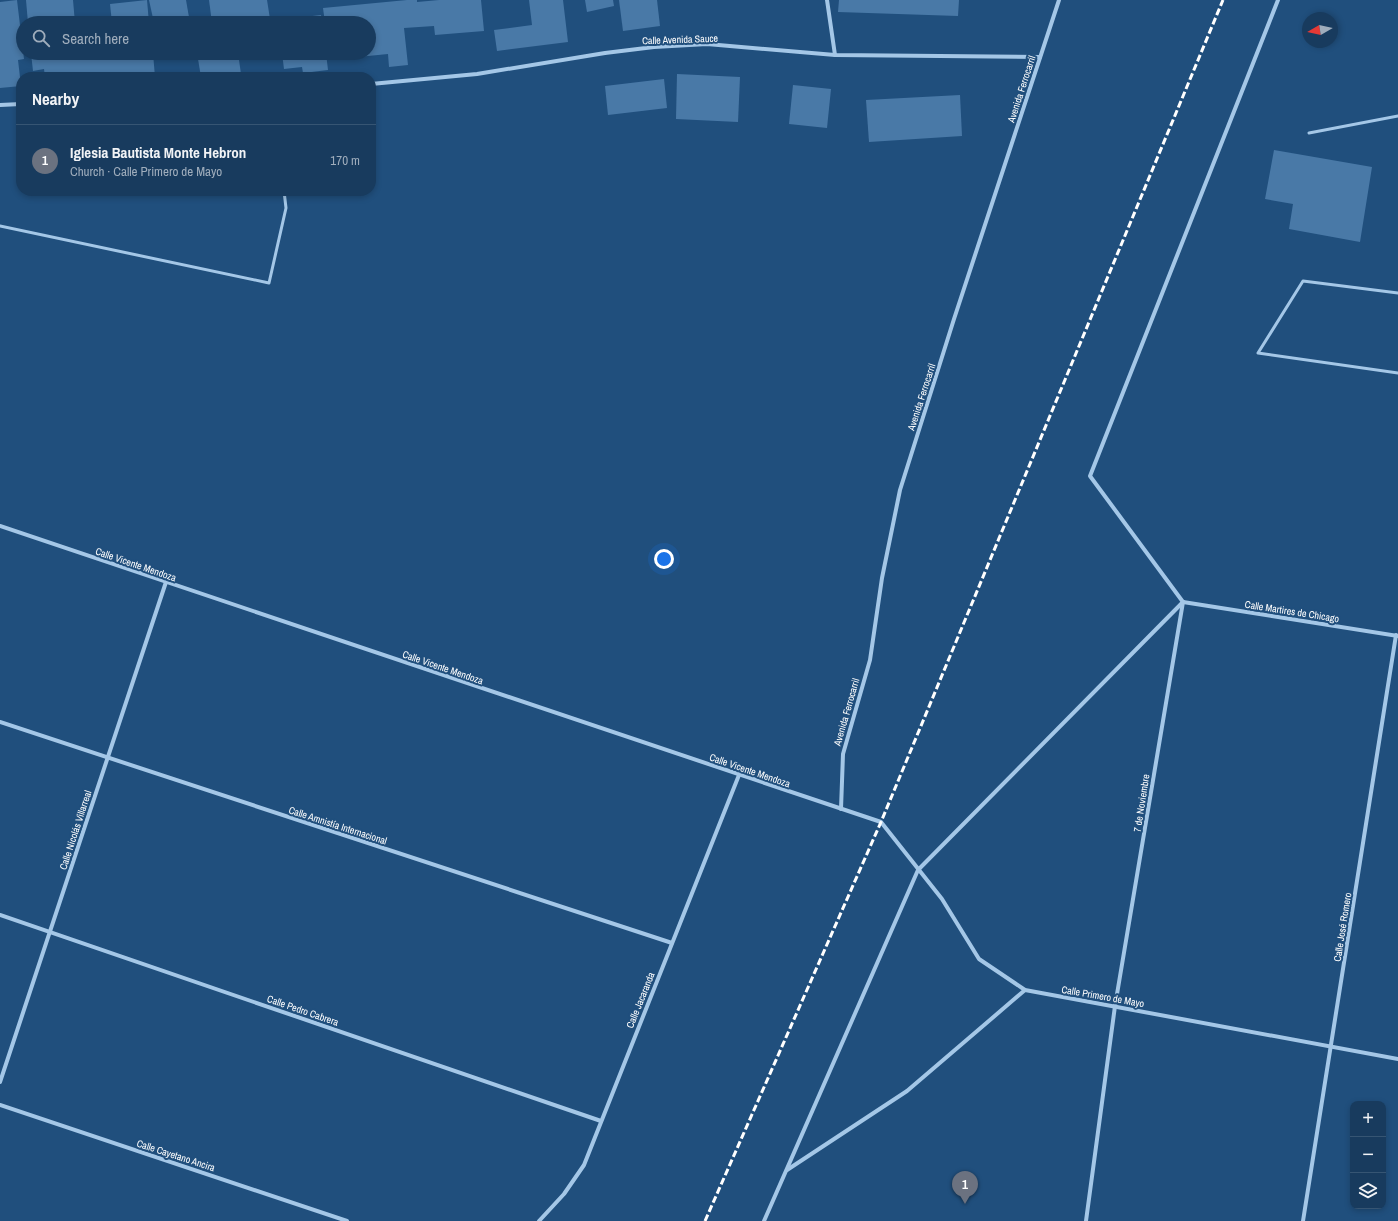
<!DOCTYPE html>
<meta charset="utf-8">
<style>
:root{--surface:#183b5e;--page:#254667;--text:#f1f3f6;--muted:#9fadbc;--line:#365573;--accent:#ea580c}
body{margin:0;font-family:"Archivo Narrow",sans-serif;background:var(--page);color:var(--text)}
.controls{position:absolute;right:12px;bottom:12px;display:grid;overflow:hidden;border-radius:8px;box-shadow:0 2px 6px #0003}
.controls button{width:36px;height:36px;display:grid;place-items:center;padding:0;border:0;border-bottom:1px solid var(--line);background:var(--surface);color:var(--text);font:20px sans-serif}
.compass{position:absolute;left:1302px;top:12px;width:36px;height:36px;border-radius:50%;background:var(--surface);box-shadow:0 2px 6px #0003;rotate:261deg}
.you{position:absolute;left:664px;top:559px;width:14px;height:14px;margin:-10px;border:3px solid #fff;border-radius:50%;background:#1a73e8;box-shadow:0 0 0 6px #1a73e833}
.badge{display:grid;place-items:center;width:26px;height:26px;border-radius:50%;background:var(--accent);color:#fff;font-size:13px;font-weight:700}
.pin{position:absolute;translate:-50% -33px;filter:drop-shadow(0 1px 2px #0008)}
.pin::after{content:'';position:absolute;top:21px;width:14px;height:12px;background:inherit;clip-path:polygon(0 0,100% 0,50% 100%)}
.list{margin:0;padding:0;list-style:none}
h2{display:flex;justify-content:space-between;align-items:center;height:52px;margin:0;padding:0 16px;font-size:17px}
h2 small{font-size:13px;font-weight:400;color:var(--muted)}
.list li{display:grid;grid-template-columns:26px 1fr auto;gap:12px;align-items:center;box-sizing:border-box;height:72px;padding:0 16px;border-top:1px solid var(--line)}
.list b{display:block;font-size:15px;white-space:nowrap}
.list p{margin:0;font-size:13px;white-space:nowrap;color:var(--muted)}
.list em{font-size:13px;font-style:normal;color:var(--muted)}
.icon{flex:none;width:22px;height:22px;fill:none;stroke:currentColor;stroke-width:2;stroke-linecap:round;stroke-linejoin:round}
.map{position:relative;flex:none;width:1398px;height:1221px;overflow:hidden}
.search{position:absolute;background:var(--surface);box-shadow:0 2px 6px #0003;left:16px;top:16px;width:360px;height:44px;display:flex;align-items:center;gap:10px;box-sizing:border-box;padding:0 14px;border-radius:22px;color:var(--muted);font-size:15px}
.panel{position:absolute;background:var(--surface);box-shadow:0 2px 6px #0003;left:16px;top:72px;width:360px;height:124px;border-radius:16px}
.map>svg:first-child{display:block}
.building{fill:#4979a7}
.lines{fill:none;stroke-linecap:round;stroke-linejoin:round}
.service{stroke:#a4c7e7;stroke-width:3}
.minor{stroke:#a4c7e7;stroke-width:4}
.rail{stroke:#fff;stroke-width:3;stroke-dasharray:7 3;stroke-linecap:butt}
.labels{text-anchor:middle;stroke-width:4;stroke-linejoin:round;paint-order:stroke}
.street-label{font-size:10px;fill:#fff;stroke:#204f7d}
</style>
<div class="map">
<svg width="1398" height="1221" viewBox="0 0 1398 1221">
<rect width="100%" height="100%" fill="#204f7d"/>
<g class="building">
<polygon points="17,0 24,59 18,60 21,86 0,88 0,2"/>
<polygon points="26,0 73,0 75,23 28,23"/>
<polygon points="147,0 149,23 112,23 110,4"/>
<polygon points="149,0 186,0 190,23 154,23"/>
<polygon points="209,0 267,0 270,19 242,23 212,23"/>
<polygon points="407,0 417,0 417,2 439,0 481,0 484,31 435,35 434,26 404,28 408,65 389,67 388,54 328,60 328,53 369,53 369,23 325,23 323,8"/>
<polygon points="529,0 563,0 568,42 497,51 494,30 532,25"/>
<polygon points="585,0 613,0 614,6 587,12"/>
<polygon points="619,0 657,0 660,26 623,31"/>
<polygon points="839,0 959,0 958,16 838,12"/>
<polygon points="321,15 322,23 278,23 278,20"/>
<polygon points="31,53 78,53 79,58 115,54 115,53 153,53 155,77 45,77 44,69 33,71"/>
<polygon points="197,53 238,53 241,74 221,77 201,77"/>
<polygon points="282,53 326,53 328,70 303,73 302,67 284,69"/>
<polygon points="677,74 740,77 738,122 676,119"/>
<polygon points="664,79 667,108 608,115 605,86"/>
<polygon points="793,85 831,89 827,128 789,124"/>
<polygon points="960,95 962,136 869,142 866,100"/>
<polygon points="1274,150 1372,167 1360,242 1289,229 1293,204 1265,199"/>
</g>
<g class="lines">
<g class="service">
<polyline points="1309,133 1398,116"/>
<polyline points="0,226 269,283 286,208 284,191"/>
<polyline points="1398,293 1303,281 1258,353 1398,373"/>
</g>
<g class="minor">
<polyline points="827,0 835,55"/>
<polyline points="371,84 477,74 605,53 654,47 707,44 835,55 1040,57"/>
<polyline points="0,105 21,104"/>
<polyline points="0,526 881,822 942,899 979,959 1025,990 1398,1059"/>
<polyline points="1183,602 1090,476 1278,0"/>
<polyline points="1183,602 1398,636"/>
<polyline points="0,722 672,943"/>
<polyline points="841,809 843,754 870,660 882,578 900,490 954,319 1059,0"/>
<polyline points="0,915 601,1121"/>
<polyline points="0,1082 166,582"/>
<polyline points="0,1105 347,1221"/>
<polyline points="787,1170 907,1091 1025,990"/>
<polyline points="539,1221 564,1194 584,1165 739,775"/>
<polyline points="764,1221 918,870 1183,602"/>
<polyline points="1086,1221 1115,1006 1183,602"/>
<polyline points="1303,1221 1396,635"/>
</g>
<polyline class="rail" points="705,1221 881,822 1223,0"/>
</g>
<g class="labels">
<g class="street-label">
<text transform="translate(680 39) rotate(-2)" y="4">Calle Avenida Sauce</text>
<text transform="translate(1021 89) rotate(-72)" y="4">Avenida Ferrocarril</text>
<text transform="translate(921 397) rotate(-72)" y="4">Avenida Ferrocarril</text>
<text transform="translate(136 564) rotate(19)" y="4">Calle Vicente Mendoza</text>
<text transform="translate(1292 611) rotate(9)" y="4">Calle Martires de Chicago</text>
<text transform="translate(443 667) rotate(19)" y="4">Calle Vicente Mendoza</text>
<text transform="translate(846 712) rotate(-74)" y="4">Avenida Ferrocarril</text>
<text transform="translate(750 770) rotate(19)" y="4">Calle Vicente Mendoza</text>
<text transform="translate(1141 803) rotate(-81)" y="4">7 de Noviembre</text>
<text transform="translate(338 825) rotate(18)" y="4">Calle Amnistía Internacional</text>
<text transform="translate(75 830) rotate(-72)" y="4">Calle Nicolás Villarreal</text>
<text transform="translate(1342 927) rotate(-81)" y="4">Calle José Romero</text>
<text transform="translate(1103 996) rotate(10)" y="4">Calle Primero de Mayo</text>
<text transform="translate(640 1000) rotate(-68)" y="4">Calle Jacaranda</text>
<text transform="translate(303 1010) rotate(19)" y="4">Calle Pedro Cabrera</text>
<text transform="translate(176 1155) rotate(18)" y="4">Calle Cayetano Ancira</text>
</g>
</g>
</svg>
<div class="controls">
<button>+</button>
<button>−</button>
<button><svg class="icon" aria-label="layers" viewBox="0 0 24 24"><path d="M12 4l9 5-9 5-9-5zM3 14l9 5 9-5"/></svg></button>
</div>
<svg class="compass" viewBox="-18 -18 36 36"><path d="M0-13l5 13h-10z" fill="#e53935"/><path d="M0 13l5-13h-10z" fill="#9fadbc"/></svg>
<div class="you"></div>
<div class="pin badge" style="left:965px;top:1204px;background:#6b7280">1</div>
<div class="search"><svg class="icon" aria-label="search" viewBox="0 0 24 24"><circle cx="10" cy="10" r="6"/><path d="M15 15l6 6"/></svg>Search here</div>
<section class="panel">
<h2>Nearby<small></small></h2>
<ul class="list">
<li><span class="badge" style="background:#6b7280">1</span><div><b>Iglesia Bautista Monte Hebron</b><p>Church · Calle Primero de Mayo</p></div><em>170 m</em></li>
</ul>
</section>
</div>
